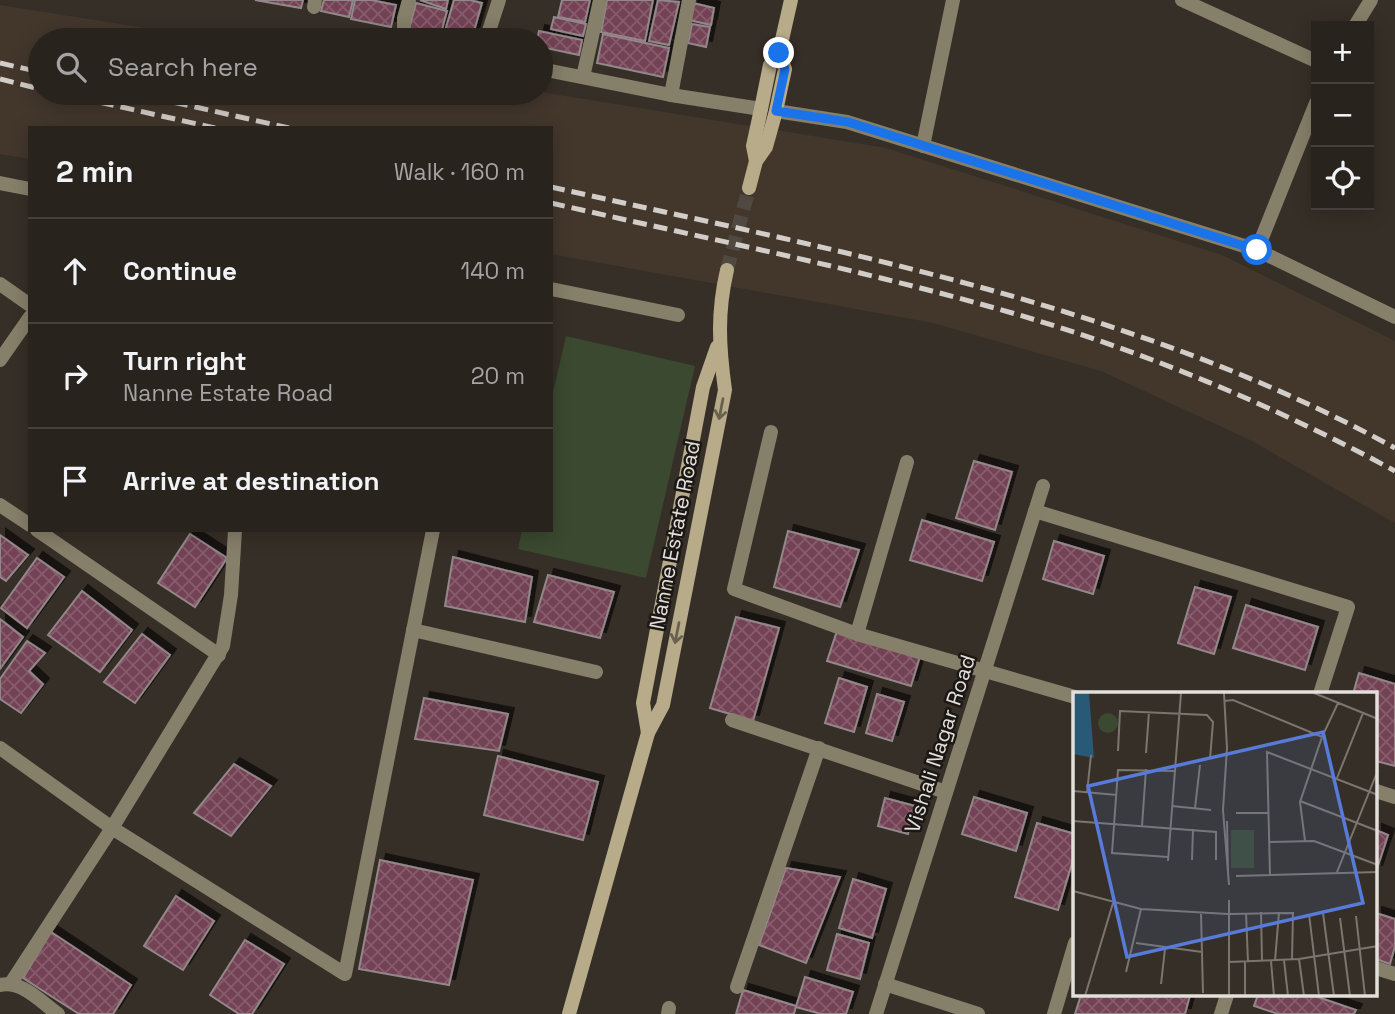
<!DOCTYPE html>
<meta charset="utf-8">
<style>
:root{--surface:#28231d;--page:#302b26;--text:#f1f3f6;--muted:#a5a4a4;--line:#44403b}
body{margin:0;font-family:"Space Grotesk",sans-serif;background:var(--page);color:var(--text)}
.controls{position:absolute;right:21px;top:21px;display:grid;overflow:hidden;border-radius:0px;box-shadow:0 4px 18px #0003}
.controls button{width:63px;height:63px;display:grid;place-items:center;padding:0;border:0;border-bottom:2px solid var(--line);background:var(--surface);color:var(--text);font:35px sans-serif}
.stop{position:absolute;width:21px;height:21px;margin:-16px;border:5px solid #1a73e8;border-radius:50%;background:#fff}
.stop.end{background:#1a73e8;border-color:#fff;box-shadow:0 2px 7px #0008}
.list{margin:0;padding:0;list-style:none}
h2{display:flex;justify-content:space-between;align-items:center;height:91px;margin:0;padding:0 28px;font-size:30px}
h2 small{font-size:23px;font-weight:400;color:var(--muted)}
.list li{display:grid;grid-template-columns:46px 1fr auto;gap:21px;align-items:center;box-sizing:border-box;height:105px;padding:0 28px;border-top:2px solid var(--line)}
.list b{display:block;font-size:26px;white-space:nowrap}
.list p{margin:0;font-size:23px;white-space:nowrap;color:var(--muted)}
.list em{font-size:23px;font-style:normal;color:var(--muted)}
.icon{flex:none;width:38px;height:38px;fill:none;stroke:currentColor;stroke-width:2;stroke-linecap:round;stroke-linejoin:round}
.map{position:relative;flex:none;width:1395px;height:1014px;overflow:hidden}
.search{position:absolute;background:var(--surface);box-shadow:0 4px 18px #0003;left:28px;top:28px;width:525px;height:77px;display:flex;align-items:center;gap:18px;box-sizing:border-box;padding:0 24px;border-radius:38px;color:var(--muted);font-size:26px}
.panel{position:absolute;background:var(--surface);box-shadow:0 4px 18px #0003;left:28px;top:126px;width:525px;height:406px;border-radius:0px}
.map>svg:first-child{display:block}
.built{fill:#43372c}
.park{fill:#3a492f}
.building{fill:url(#building-cross-hatch);stroke:#93878a;stroke-width:2;filter:url(#shadow)}
.lines{fill:none;stroke-linecap:round;stroke-linejoin:round}
.secondary-tunnel{stroke:#504942;stroke-width:14;stroke-dasharray:14 7;stroke-linecap:butt}
.street{stroke:#867f6a;stroke-width:14}
.secondary{stroke:#b7ab89;stroke-width:14}
.rail{stroke:#d2cdc8;stroke-width:5;stroke-dasharray:14 7;stroke-linecap:butt}
.oneway{stroke:#69614e}
.route{stroke:#1a73e8;stroke-width:9}
.labels{text-anchor:middle;stroke-width:5;stroke-linejoin:round;paint-order:stroke}
.street-label{font-size:21px;fill:#e3dfda;stroke:#1b1714}
.inset-road{fill:none;stroke:#7b756f;stroke-width:2}
.view{fill:#587ad9;fill-opacity:0.15;stroke:#587ad9;stroke-width:3.5}
.inset-edge{fill:none;stroke:#e3dfda;stroke-width:3.5}
</style>
<div class="map">
<svg width="1395" height="1014" viewBox="0 0 1395 1014">
<defs>
<pattern id="building-cross-hatch" width="8" height="8" patternUnits="userSpaceOnUse" patternTransform="scale(1.75)"><rect width="8" height="8" fill="#734254"/><path d="M0 0l8 8M0 8l8-8" fill="none" stroke="#875d6c"/></pattern>
<filter id="shadow"><feDropShadow dx="6" dy="-6" stdDeviation="0" flood-color="#0009"/></filter>
</defs>
<rect width="100%" height="100%" fill="#362f27"/>
<polygon class="built" points="0,5 220,40 40,40 40,93 541,92 886,148 1222,255 1395,341 1395,523 1250,440 1101,371 933,323 551,254 551,128 30,128 30,159 0,154"/>
<polygon class="park" points="566,336 695,366 646,578 518,549 522,530 551,530 551,401"/>
<g class="building">
<polygon points="255,0 303,0 301,8"/>
<polygon points="324,0 353,0 349,17 321,11"/>
<polygon points="355,0 371,0 396,5 391,27 351,19"/>
<polygon points="420,0 448,0 446,9"/>
<polygon points="454,0 470,0 482,3 472,38 445,31"/>
<polygon points="562,0 590,0 585,22 558,17"/>
<polygon points="607,0 653,0 645,41 601,32"/>
<polygon points="658,0 679,2 669,45 649,41"/>
<polygon points="416,3 447,11 440,37 409,29"/>
<polygon points="693,3 714,8 711,25 689,20"/>
<polygon points="554,17 586,24 583,36 551,29"/>
<polygon points="692,24 710,27 706,47 688,43"/>
<polygon points="539,31 582,40 579,55 541,47 541,40 537,40"/>
<polygon points="603,34 669,48 663,77 597,63"/>
<polygon points="974,461 1012,472 995,530 956,518"/>
<polygon points="922,520 994,542 982,581 910,560"/>
<polygon points="788,531 859,550 840,607 774,587"/>
<polygon points="190,534 227,558 195,607 158,583"/>
<polygon points="0,535 28,555 6,581 0,577"/>
<polygon points="1054,541 1104,556 1093,594 1043,579"/>
<polygon points="453,557 532,577 525,622 445,606"/>
<polygon points="37,558 64,577 27,628 1,608"/>
<polygon points="548,575 614,592 600,638 534,622"/>
<polygon points="1195,587 1231,597 1214,654 1178,643"/>
<polygon points="82,591 132,630 100,672 48,635"/>
<polygon points="1246,605 1318,627 1305,670 1233,648"/>
<polygon points="736,617 779,628 753,721 710,708"/>
<polygon points="0,619 23,637 0,669"/>
<polygon points="837,631 920,656 911,686 827,661"/>
<polygon points="142,634 170,655 135,703 104,682"/>
<polygon points="27,641 45,653 29,671 43,684 21,713 0,699 0,679"/>
<polygon points="1359,673 1395,684 1395,766 1376,761 1376,694 1353,694"/>
<polygon points="839,678 867,687 854,732 825,723"/>
<polygon points="877,694 904,702 892,741 866,733"/>
<polygon points="424,698 508,714 499,751 415,739"/>
<polygon points="498,756 598,782 583,840 484,815"/>
<polygon points="234,764 271,786 231,836 194,813"/>
<polygon points="974,797 1027,813 1016,851 962,834"/>
<polygon points="885,798 915,806 908,834 878,826"/>
<polygon points="1037,823 1075,834 1075,853 1058,910 1015,897"/>
<polygon points="1376,830 1388,835 1376,872"/>
<polygon points="380,860 473,880 449,985 359,969"/>
<polygon points="786,868 840,877 806,963 759,945"/>
<polygon points="853,879 886,889 872,938 839,928"/>
<polygon points="176,896 214,921 183,970 144,946"/>
<polygon points="1376,913 1395,919 1395,946 1390,964 1376,959"/>
<polygon points="51,932 131,985 113,1014 79,1014 23,978"/>
<polygon points="837,934 869,943 860,979 827,970"/>
<polygon points="245,940 284,964 252,1014 239,1014 210,995"/>
<polygon points="805,977 853,992 846,1014 821,1014 796,1007"/>
<polygon points="743,990 796,1006 794,1014 736,1014"/>
<polygon points="1081,995 1190,995 1185,1014 1075,1014"/>
<polygon points="1258,995 1312,995 1356,1010 1354,1014 1278,1014 1254,1006"/>
</g>
<g class="lines">
<polyline class="secondary-tunnel" points="727,270 749,188"/>
<g class="street">
<polyline points="409,0 404,18 404,32 411,38 417,40"/>
<polyline points="1182,0 1316,61"/>
<polyline points="314,7 315,0"/>
<polyline points="1355,26 1371,0"/>
<polyline points="486,40 499,0"/>
<polyline points="541,69 671,95 761,109"/>
<polyline points="583,77 600,0"/>
<polyline points="671,95 689,0"/>
<polyline points="776,111 847,122 1257,250 1395,317"/>
<polyline points="923,146 953,0"/>
<polyline points="0,183 30,189"/>
<polyline points="1257,250 1316,103"/>
<polyline points="0,284 30,305"/>
<polyline points="551,289 678,315"/>
<polyline points="0,360 30,317"/>
<polyline points="771,432 734,589 857,634 1075,697"/>
<polyline points="0,505 30,525"/>
<polyline points="1035,511 1348,607 1320,694"/>
<polyline points="37,530 219,655"/>
<polyline points="413,630 596,672"/>
<polyline points="857,634 907,462"/>
<polyline points="732,720 946,792"/>
<polyline points="0,748 112,828 345,974 433,530"/>
<polyline points="1376,791 1395,797"/>
<polyline points="1376,968 1395,974"/>
<polyline points="11,983 112,828 223,646 231,595 235,530"/>
<polyline points="885,984 978,1014"/>
<path d="M0,985C22,980 41,1002 58,1014"/>
<polyline points="737,987 819,748"/>
<polyline points="668,1014 669,1008"/>
<polyline points="876,1014 1043,486"/>
<polyline points="1054,1014 1075,943"/>
<polyline points="1221,1014 1227,995"/>
</g>
<g class="secondary">
<polyline points="756,161 753,146 761,109 770,65 779,53"/>
<polyline points="749,188 756,161 766,147 776,111 785,69 779,53 791,0"/>
<polyline points="648,733 643,703 703,387 717,347"/>
<path d="M569,1014L648,733L663,705L725,390C719,346 717,313 727,270"/>
</g>
<g class="rail">
<polyline points="0,63 40,72"/>
<polyline points="0,79 40,89"/>
<polyline points="59,93 215,128"/>
<polyline points="133,93 289,128"/>
<path d="M551,187C838,251 1134,305 1395,448"/>
<path d="M551,203C708,239 865,270 1019,315C1148,353 1277,407 1395,471"/>
</g>
</g>
<defs><path id="oneway-shaft" d="M-6 0H5M1.5-3L5.5 0L1.5 3" fill="none" stroke-width="1.6" stroke-linecap="round" stroke-linejoin="round" transform="scale(1.75)"/></defs>
<g class="oneway">
<use href="#oneway-shaft" transform="translate(721 409) rotate(101)"/>
<use href="#oneway-shaft" transform="translate(677 633) rotate(101)"/>
</g>
<g class="lines">
<polyline class="route" points="779,53 785,69 776,111 848,122 1257,250"/>
</g>
<g class="labels">
<g class="street-label">
<text transform="translate(675 535) rotate(-79)" y="7">Nanne Estate Road</text>
<text transform="translate(940 744) rotate(-72)" y="7">Vishali Nagar Road</text>
</g>
</g>
<g transform="translate(1073 692)">
<rect width="304" height="304" fill="#362f27"/>
<path d="M25 31a10 10 0 1 1 20 0a10 10 0 1 1-20 0Z" fill="#3a492f"/>
<path d="M158,138H181V176H158Z" fill="#3a492f"/>
<path d="M0,1H16L21,66L0,62Z" fill="#285976"/>
<path class="inset-road" d="M151,1L154,56L150,118L156,193M241,1L305,27M151,9L160,8L249,45L265,11M45,59L47,19L134,23L140,30L137,67M73,61L76,20M264,86L290,21M0,99L44,103M14,101L18,63M227,109L305,139M99,114L138,118M122,116L127,73M163,121H195M0,129L143,140V168M154,129L155,179M69,134L73,77M232,149L227,110L249,45M196,150L241,149L305,173M95,165L39,161L45,78L102,79M119,168L120,137M95,169L108,1M264,180L305,78M197,183L194,60L305,103M163,184L305,180M0,199L68,217L155,222M156,208V304M188,220L189,269M173,221L175,270M250,221L261,304M128,222L130,301M157,222L220,221L219,268M236,222L246,304M283,224L292,304M267,226L277,304M63,251L129,260M226,267L231,304M211,268L215,304M198,269L201,304M202,269L206,220M156,270L226,267L305,254M53,280L68,217M88,292L92,257M12,304L40,211M172,304V270"/>
<path class="view" d="M250,40L290,211L54,265L15,94Z"/>
<rect width="304" height="304" class="inset-edge"/>
</g>
</svg>
<div class="controls">
<button>+</button>
<button>−</button>
<button><svg class="icon" aria-label="locate" viewBox="0 0 24 24"><circle cx="12" cy="12" r="6"/><path d="M12 2v4M12 18v4M2 12h4M18 12h4"/></svg></button>
</div>
<div class="stop" style="left:1257px;top:250px"></div>
<div class="stop end" style="left:779px;top:53px"></div>
<div class="search"><svg class="icon" aria-label="search" viewBox="0 0 24 24"><circle cx="10" cy="10" r="6"/><path d="M15 15l6 6"/></svg>Search here</div>
<section class="panel">
<h2>2 min<small>Walk · 160 m</small></h2>
<ul class="list">
<li><svg class="icon" aria-label="ahead" viewBox="0 0 24 24"><path d="M12 20V5M6 11l6-6 6 6"/></svg><div><b>Continue</b></div><em>140 m</em></li>
<li><svg class="icon" aria-label="right" viewBox="0 0 24 24"><path d="M7 20v-9h11M14 6l5 5-5 5"/></svg><div><b>Turn right</b><p>Nanne Estate Road</p></div><em>20 m</em></li>
<li><svg class="icon" aria-label="arrive" viewBox="0 0 24 24"><path d="M6 21V4h12l-3 4 3 4H6"/></svg><div><b>Arrive at destination</b></div></li>
</ul>
</section>
</div>
